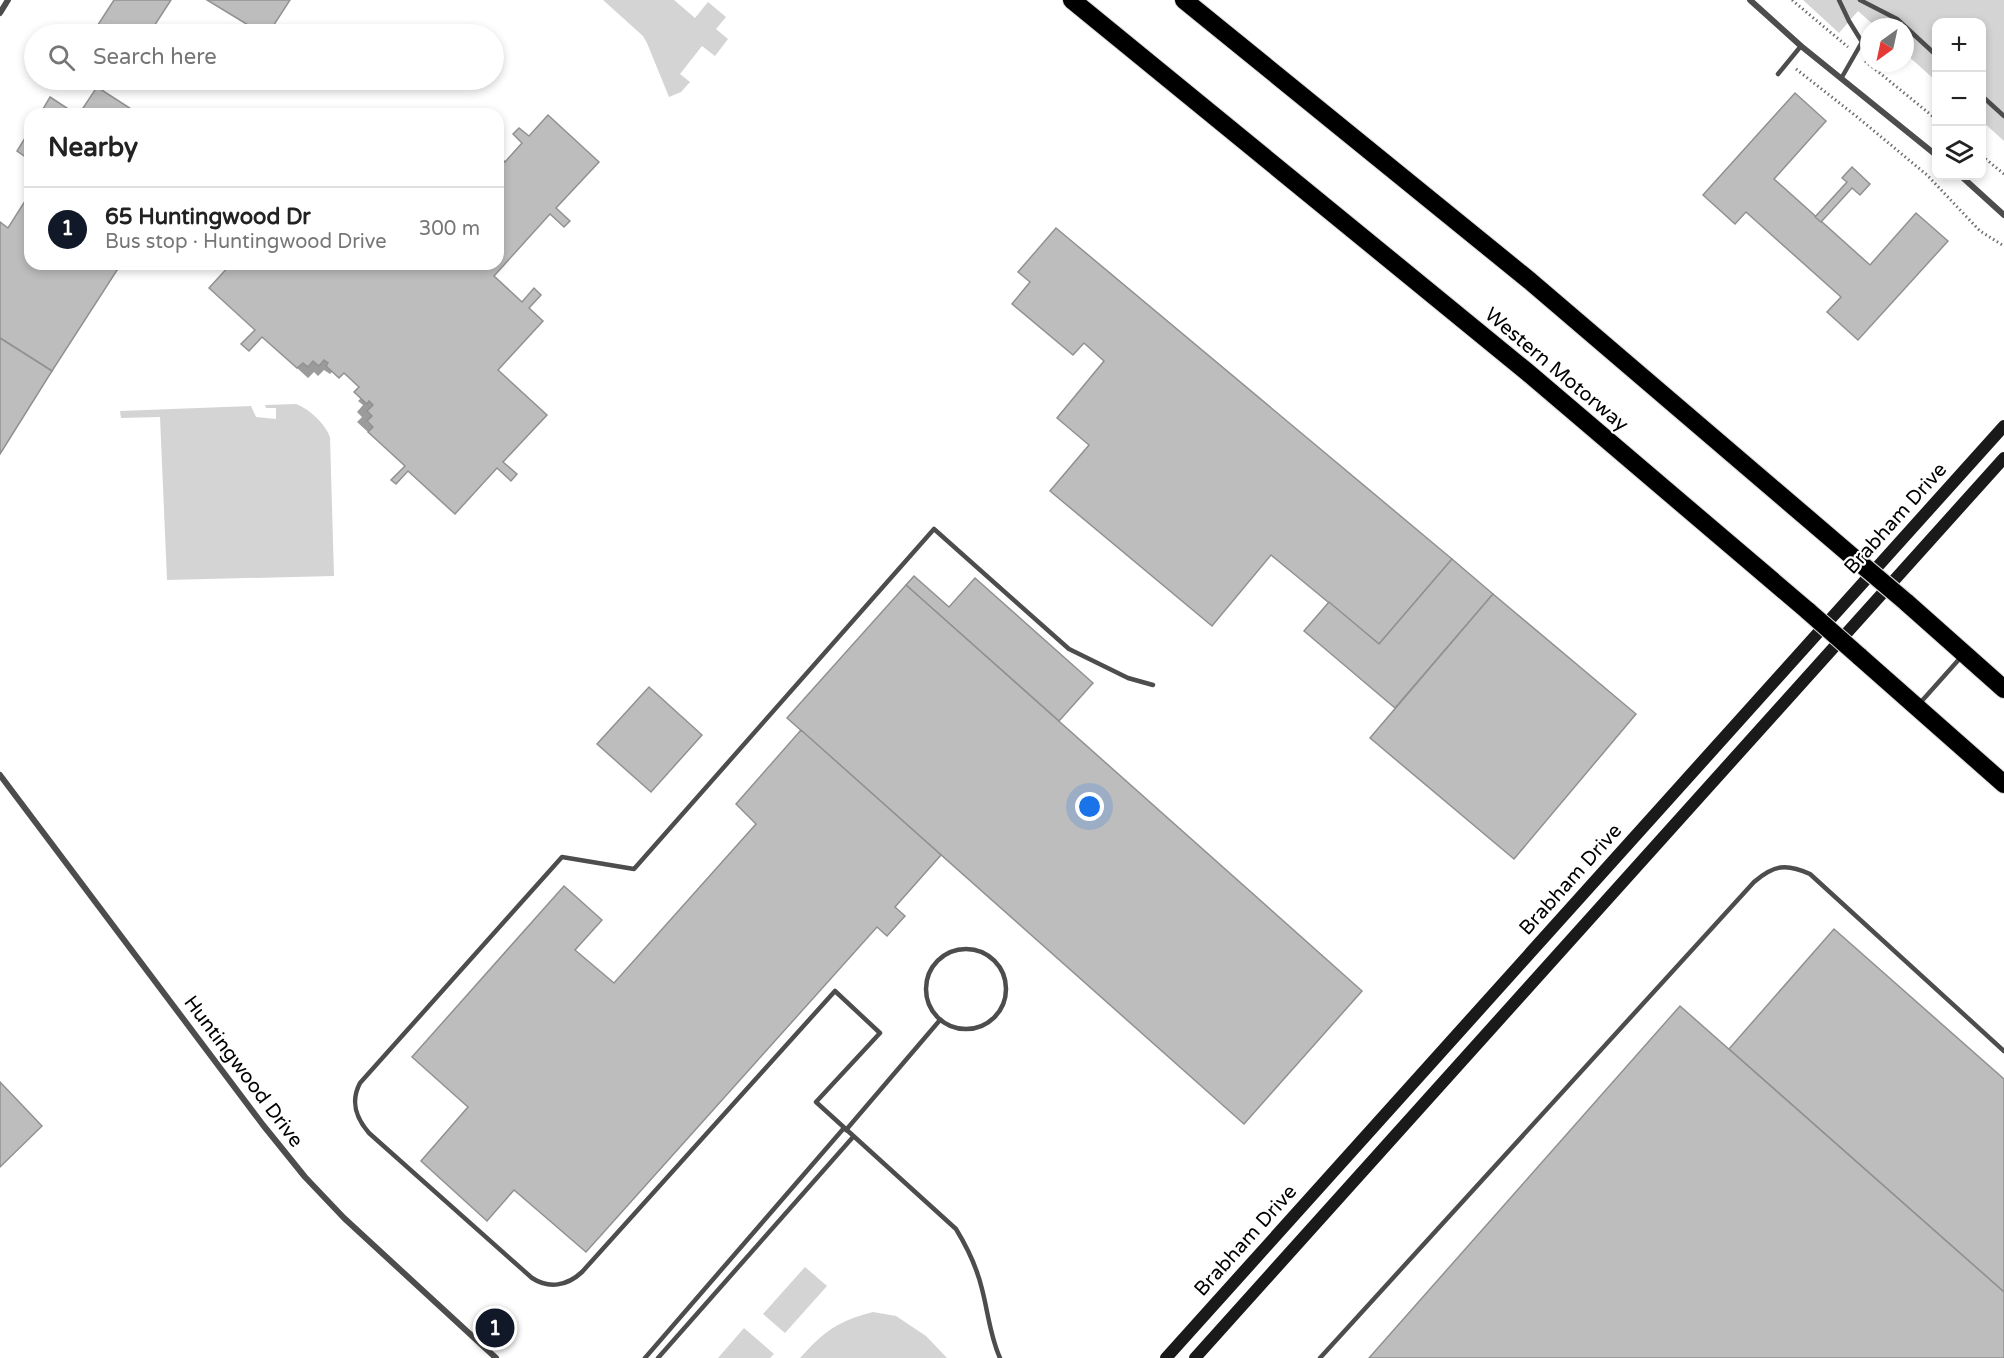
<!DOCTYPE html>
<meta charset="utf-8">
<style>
:root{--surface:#fff;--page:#f6f6f6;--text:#222;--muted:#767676;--line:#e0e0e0;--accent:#111827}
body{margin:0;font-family:"Varela Round",sans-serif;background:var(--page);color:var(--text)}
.controls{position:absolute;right:18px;top:18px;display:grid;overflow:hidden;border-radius:12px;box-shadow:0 3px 9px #0003}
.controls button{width:54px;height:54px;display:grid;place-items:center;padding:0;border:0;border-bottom:2px solid var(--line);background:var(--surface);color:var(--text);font:30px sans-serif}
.compass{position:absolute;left:1860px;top:18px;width:54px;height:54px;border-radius:50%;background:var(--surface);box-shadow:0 3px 9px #0003;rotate:213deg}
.you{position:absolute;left:1090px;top:807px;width:21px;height:21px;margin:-15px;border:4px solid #fff;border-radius:50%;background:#1a73e8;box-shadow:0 0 0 9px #1a73e833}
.badge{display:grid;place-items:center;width:39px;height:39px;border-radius:50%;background:var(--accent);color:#fff;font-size:20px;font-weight:700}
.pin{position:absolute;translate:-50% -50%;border:3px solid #fff;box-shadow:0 2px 6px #0006}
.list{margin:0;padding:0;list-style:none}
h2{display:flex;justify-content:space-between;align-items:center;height:78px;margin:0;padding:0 24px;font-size:26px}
h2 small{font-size:20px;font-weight:400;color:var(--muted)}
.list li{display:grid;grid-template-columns:39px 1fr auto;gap:18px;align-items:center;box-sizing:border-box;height:84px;padding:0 24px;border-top:2px solid var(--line)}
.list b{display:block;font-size:22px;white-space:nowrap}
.list p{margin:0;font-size:20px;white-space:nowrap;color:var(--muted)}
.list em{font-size:20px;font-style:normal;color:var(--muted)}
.icon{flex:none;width:33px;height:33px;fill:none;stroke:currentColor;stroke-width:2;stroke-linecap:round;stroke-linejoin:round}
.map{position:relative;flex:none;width:2004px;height:1358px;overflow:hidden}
.search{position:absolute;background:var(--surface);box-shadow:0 3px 9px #0003;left:24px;top:24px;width:480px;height:66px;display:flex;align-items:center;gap:15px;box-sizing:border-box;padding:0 21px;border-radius:33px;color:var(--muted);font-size:22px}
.panel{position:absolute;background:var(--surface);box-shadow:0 3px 9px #0003;left:24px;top:108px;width:480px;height:162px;border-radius:18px}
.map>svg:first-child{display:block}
.green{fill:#d4d4d4}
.water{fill:#9b9b9b}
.building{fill:#bdbdbd;stroke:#919191;stroke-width:1.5}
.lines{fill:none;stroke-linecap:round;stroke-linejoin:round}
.highway-casing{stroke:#dbdbdb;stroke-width:20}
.path{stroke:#6f6f6f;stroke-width:3;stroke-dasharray:1.5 3;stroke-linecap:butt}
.lane{stroke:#4d4d4d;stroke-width:4.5}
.street{stroke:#4d4d4d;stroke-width:6}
.secondary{stroke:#1a1a1a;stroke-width:12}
.highway{stroke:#000;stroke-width:18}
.highway-bridge-casing{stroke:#dbdbdb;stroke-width:20;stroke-linecap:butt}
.highway-bridge{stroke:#000;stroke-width:18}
.labels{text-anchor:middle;stroke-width:4.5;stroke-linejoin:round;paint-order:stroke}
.street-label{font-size:20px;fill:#000;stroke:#fff}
</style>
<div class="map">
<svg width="2004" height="1358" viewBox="0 0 2004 1358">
<rect width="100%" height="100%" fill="#fff"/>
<g class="green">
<polygon points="603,0 674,0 695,18 708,2 726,17 716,29 728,39 715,56 702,46 680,74 690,82 681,92 669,97 647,43 643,36"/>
<polygon points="1803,0 2004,0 2004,141 1982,121 1982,22 1936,22 1936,81 1905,53 1905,27 1876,27 1858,11 1839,33"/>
<path d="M296,404C309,409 325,423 330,437L334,576L167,580L160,417L121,418L120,411L251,406L256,417L276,419V408H266L265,405Z"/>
<polygon points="805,1267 827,1286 785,1333 763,1314"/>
<path d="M873,1312L896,1316L926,1336L947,1358H800C824,1331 838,1321 873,1312Z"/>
<polygon points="744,1328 774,1354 770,1358 718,1358"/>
</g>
<g class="water">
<polygon points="324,360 328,363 326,366 332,372 330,374 324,370 318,376 314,372 308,378 297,368 303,363 308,367 313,361 319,366"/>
<polygon points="361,398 367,403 369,401 373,405 367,411 372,416 367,422 373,427 368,432 357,422 362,417 357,412 363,405 358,401"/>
</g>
<g class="building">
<polygon points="114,0 171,0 149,34 92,34"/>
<polygon points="207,0 290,0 268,34 263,34"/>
<polygon points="97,87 139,114 79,114"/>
<polygon points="1795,93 1826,121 1774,179 1870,265 1916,213 1948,241 1858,340 1827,312 1841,297 1746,212 1735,224 1703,195"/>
<polygon points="50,97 76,114 40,114"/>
<polygon points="548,115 599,162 556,208 570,221 564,227 550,214 494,276 522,302 534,288 541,295 529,308 543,321 498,370 547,415 503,462 517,474 511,481 497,468 455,514 408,471 396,484 391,480 405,466 368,432 373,427 367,421 372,416 367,411 373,405 369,401 367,404 354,392 359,387 344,373 339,378 326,366 328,363 324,360 319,366 313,361 308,367 303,363 297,368 262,337 249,351 241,344 255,330 209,288 231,264 498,264 498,154 505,162 522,143 513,134 519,128 529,136"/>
<polygon points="30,130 30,160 17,151"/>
<polygon points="1852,167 1870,184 1860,195 1852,188 1821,222 1815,217 1847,182 1842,178"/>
<polygon points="27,198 30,201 30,264 121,264 52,371 0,338 0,222 8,228"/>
<polygon points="1056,228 1452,559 1379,644 1271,555 1212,626 1050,491 1089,445 1057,418 1104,361 1084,343 1073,355 1012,304 1030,282 1018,272"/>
<polygon points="0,338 52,371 0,454"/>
<polygon points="1452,559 1493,594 1395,708 1304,631 1329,602 1379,644"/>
<polygon points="914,576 949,607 975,578 1093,683 1059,721 906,585"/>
<polygon points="906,585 1362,991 1244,1124 787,718"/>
<polygon points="1493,594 1636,714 1514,859 1370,738"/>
<polygon points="649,687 702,735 651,792 597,744"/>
<polygon points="801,730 941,855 895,907 905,916 887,936 877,927 586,1252 514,1190 487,1221 421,1161 468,1107 412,1057 564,886 602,920 575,950 614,983 756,824 736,804"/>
<polygon points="1834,929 2004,1079 2004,1292 1729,1049"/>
<polygon points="1680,1006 2004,1292 2004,1358 1369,1358"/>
<polygon points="0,1082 42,1126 0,1167"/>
</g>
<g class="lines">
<g class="highway-casing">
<g id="highway">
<polyline points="1072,0 1526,371 1808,611"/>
<polyline points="1184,0 1530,281 1854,558"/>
<polyline points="1906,602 2004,689"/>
<polyline points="1859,656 2004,784"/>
</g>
</g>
<g class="path">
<polyline points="1792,0 1848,47"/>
<polyline points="1865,61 1936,119"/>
<polyline points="1796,69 1856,116 1927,175 1980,231 2004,246"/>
<polyline points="1982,156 2004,174"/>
</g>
<g class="lane">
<polyline points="1839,0 1849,21 1862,42 1842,77"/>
<polyline points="1860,0 1897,19 1936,55"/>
<polyline points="1778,74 1801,46"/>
<polyline points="1982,96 2004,116"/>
<polyline points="1920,703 1962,656"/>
<circle cx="966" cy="989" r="40"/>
<polyline points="846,1130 940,1020"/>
<polyline points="645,1358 844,1128"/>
<polyline points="658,1358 853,1137"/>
<path d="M1000,1358C990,1336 988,1312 982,1289C977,1268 967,1247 956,1229L816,1102L880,1033L835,991L582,1272C567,1286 549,1289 532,1278L369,1133C356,1118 350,1102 360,1083L562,857L634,869L934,529L1069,649L1128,678L1153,685"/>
<path d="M1320,1358L1754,882C1774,865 1786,863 1810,874L2004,1051"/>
</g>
<g class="street">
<polyline points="1750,0 1801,46 1936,155"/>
<polyline points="0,13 8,0"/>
<polyline points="1961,176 2004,215"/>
<polyline points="0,775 263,1125 305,1177 344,1218 496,1358"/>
</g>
<g class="secondary">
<polyline points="1166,1358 2004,426"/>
<polyline points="1195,1358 2004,458"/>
</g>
<use href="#highway" class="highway"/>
<g class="highway-bridge-casing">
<g id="highway-bridge">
<polyline points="1854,558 1906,602"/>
<polyline points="1808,611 1859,656"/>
</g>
</g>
<use href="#highway-bridge" class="highway-bridge"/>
</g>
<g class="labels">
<g class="street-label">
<text transform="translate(1557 369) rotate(40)" y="7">Western Motorway</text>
<text transform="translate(1895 518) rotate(-48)" y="7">Brabham Drive</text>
<text transform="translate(1570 879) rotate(-48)" y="7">Brabham Drive</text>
<text transform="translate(244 1071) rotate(53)" y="7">Huntingwood Drive</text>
<text transform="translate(1245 1240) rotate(-48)" y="7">Brabham Drive</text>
</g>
</g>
</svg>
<div class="controls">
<button>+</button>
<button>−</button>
<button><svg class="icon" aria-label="layers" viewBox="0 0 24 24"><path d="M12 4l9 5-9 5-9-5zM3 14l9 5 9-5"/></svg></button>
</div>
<svg class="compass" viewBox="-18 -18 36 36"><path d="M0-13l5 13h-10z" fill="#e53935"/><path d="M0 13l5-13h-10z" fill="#767676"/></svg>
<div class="you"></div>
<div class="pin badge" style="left:495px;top:1328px">1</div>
<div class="search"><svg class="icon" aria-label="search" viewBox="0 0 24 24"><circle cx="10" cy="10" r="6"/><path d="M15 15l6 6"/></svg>Search here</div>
<section class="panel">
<h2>Nearby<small></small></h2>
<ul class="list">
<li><span class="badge">1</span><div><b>65 Huntingwood Dr</b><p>Bus stop · Huntingwood Drive</p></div><em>300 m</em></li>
</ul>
</section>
</div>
